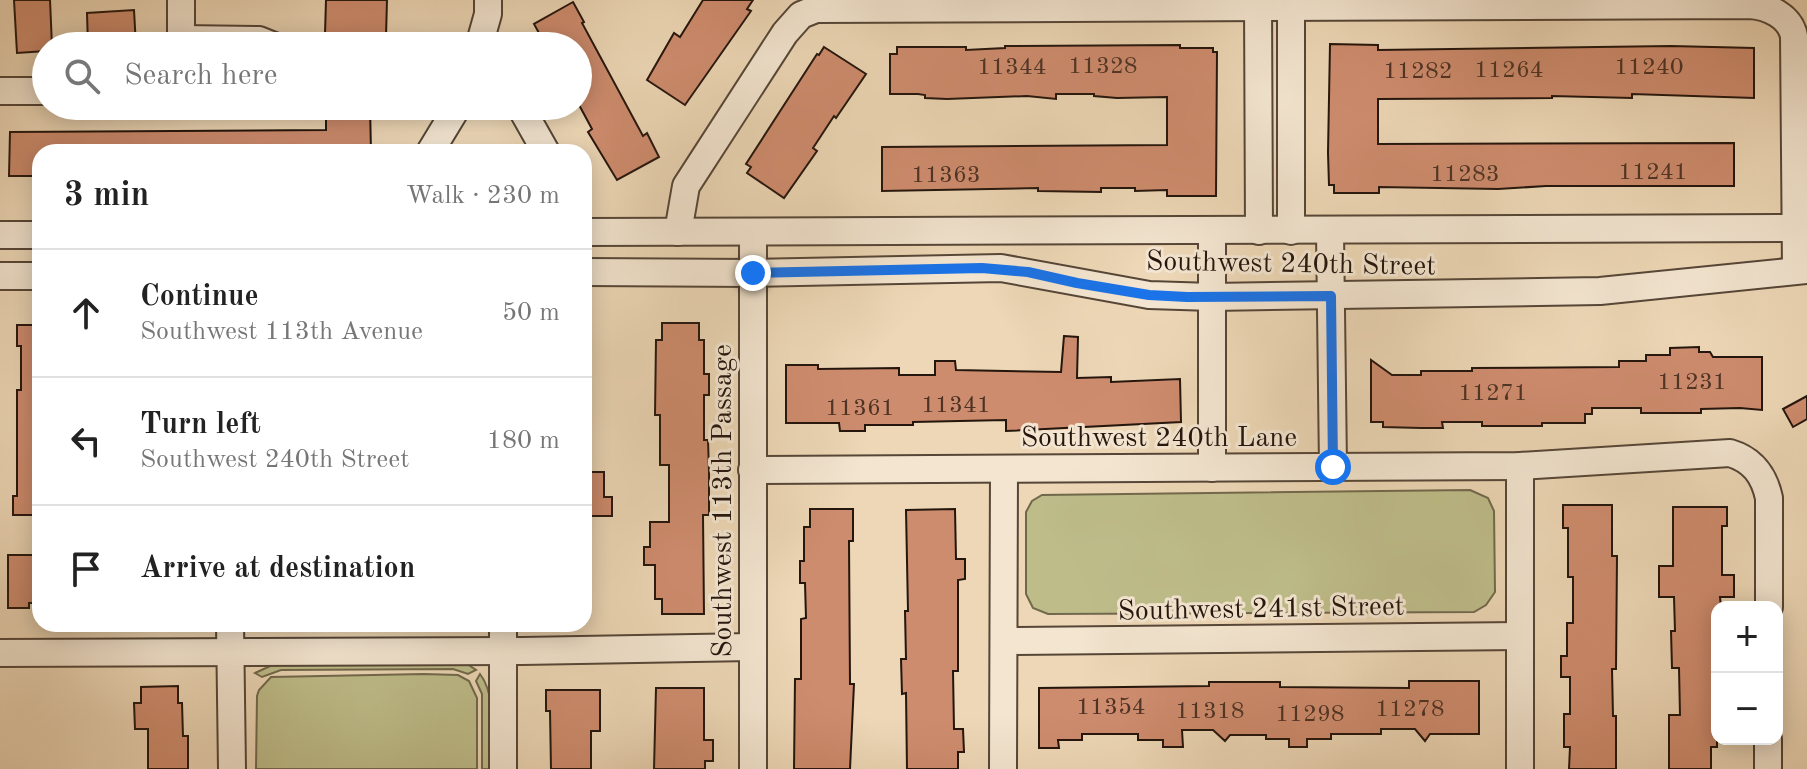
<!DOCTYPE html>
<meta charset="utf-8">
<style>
:root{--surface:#fff;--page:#f6f6f6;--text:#222;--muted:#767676;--line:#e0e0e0}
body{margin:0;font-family:"Old Standard TT",serif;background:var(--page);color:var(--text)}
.controls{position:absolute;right:24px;bottom:24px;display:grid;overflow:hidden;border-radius:16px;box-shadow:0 4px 20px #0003}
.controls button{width:72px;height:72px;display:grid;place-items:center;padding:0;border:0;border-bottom:2px solid var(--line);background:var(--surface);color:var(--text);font:40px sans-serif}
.stop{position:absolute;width:24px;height:24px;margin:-18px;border:6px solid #1a73e8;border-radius:50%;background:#fff}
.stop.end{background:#1a73e8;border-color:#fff;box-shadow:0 2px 8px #0008}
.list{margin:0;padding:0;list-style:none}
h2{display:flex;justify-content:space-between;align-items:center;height:104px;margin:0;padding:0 32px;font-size:34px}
h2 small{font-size:26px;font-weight:400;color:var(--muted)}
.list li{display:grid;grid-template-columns:52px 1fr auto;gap:24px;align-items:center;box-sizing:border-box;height:128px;padding:0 32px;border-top:2px solid var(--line)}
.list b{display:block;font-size:30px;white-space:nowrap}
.list p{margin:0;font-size:26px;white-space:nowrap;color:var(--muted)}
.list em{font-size:26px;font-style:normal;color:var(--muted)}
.icon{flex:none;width:44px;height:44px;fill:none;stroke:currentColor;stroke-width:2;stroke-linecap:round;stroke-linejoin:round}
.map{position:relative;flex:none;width:1807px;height:769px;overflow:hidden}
.search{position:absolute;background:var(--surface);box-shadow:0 4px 20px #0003;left:32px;top:32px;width:560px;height:88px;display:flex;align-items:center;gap:20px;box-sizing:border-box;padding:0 28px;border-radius:44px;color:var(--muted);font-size:30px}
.panel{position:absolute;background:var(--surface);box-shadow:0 4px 20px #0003;left:32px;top:144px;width:560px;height:488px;border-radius:24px}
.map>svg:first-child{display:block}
.green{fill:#bebd8a;stroke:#71694c;stroke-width:2}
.building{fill:#ce8c6e;stroke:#24150d;stroke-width:2}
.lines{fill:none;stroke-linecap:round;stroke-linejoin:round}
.street-casing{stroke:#564637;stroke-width:30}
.street{stroke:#f3e5d0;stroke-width:26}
.route{stroke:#1a73e8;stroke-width:10}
.labels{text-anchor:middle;stroke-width:6;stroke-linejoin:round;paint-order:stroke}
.number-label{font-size:24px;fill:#4e3325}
.street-label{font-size:28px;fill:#24150d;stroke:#f3e5d0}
</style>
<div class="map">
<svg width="1807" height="769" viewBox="0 0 1807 769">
<rect width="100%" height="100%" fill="#edd7b6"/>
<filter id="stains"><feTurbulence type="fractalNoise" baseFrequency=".0025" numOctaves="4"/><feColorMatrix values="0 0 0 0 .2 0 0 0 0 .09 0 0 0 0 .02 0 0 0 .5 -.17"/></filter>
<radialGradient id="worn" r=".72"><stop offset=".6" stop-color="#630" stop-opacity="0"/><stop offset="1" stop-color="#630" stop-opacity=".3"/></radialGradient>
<g class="green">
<polygon points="1470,490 1488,498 1494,511 1495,592 1486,605 1474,612 1048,614 1033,608 1026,594 1026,512 1032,501 1042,495"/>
<polygon points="279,662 467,664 476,670 468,674 453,669 281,670 262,677 255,673"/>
<polygon points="424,674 458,675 469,681 477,698 477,769 256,769 257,696 259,690 271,677"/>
<path d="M480,674C498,697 490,740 490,769H482V694L476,681Z"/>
</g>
<g class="building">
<polygon points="14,0 50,0 52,46 46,46 46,51 17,53"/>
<polygon points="326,0 387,0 386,36 325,34"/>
<polygon points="703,0 753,0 747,9 751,11 685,105 647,80 674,33 680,37"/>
<polygon points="573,2 584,22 582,23 643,136 647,133 659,157 617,180 588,132 592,129 578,103 578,46 546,46 534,24"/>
<polygon points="134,10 136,46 88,46 87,13"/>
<polygon points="1330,44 1378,45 1378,50 1671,46 1754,48 1754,98 1632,94 1632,98 1552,96 1552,98 1378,99 1378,144 1734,143 1734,186 1546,186 1498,189 1379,187 1379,193 1334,193 1334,185 1329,185 1328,153"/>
<polygon points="1180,45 1180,48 1213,48 1213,52 1217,52 1216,196 1167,196 1167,190 1135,191 1135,188 1101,188 1101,192 1038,191 1038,188 882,191 882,147 1167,145 1167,97 1117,98 1094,96 1094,94 1056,94 1056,99 1027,96 947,99 925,98 925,95 918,94 890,94 890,54 897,54 897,47 966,47 966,50 1005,48 1005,46"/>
<polygon points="824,47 866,74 836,118 834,116 813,148 817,151 784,198 747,173 751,167 746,164 817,54 819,55"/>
<polygon points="326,106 370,106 371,152 40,152 40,176 9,176 10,132 326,130"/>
<polygon points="662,323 699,323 699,340 704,340 704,374 709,374 709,395 704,395 704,440 708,440 709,472 709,515 703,515 704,614 662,614 662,599 655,599 655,565 644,565 644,547 650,547 650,522 669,522 669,465 660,465 660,415 655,415 656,340 662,340"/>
<polygon points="17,325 40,325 40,515 13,515 13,496 17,496 17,390 21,390 21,346 17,346"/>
<polygon points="1064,336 1078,337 1077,378 1111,377 1111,382 1180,379 1181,422 1006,431 1006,420 913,422 913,425 865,425 865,431 840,431 839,423 786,423 786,365 818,365 818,369 899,368 899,375 935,375 935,361 955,361 956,370 1061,372"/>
<polygon points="1699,347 1699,352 1710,352 1713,357 1762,357 1762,410 1740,408 1701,409 1701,413 1641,413 1641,408 1592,408 1592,414 1585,414 1585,423 1542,423 1542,426 1482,426 1482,422 1442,422 1443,428 1421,428 1383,427 1383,422 1371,422 1371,360 1392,375 1421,375 1421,371 1472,371 1472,368 1619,367 1619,361 1646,361 1646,355 1670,355 1670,348"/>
<polygon points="1807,396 1807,419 1793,427 1783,409"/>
<polygon points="584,472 604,472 604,497 612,497 612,516 584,516"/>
<polygon points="1563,505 1612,505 1612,556 1617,556 1616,669 1612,669 1613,716 1616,716 1616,769 1569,769 1570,747 1564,747 1564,714 1570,714 1570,677 1561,677 1561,656 1567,656 1567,623 1573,623 1573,577 1568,577 1568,528 1563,528"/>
<polygon points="1673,507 1727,507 1727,526 1722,526 1722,575 1734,575 1734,597 1720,597 1721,607 1717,607 1717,747 1711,747 1711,769 1669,769 1669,715 1680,715 1679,668 1672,668 1671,631 1675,631 1674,597 1659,597 1659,566 1673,566"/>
<polygon points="810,509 853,509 853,541 849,541 850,684 854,684 850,769 794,769 795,679 801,679 801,619 806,618 805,583 800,583 800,561 804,561 804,527 810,527"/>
<polygon points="955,509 956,559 965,559 965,579 958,580 958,671 953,671 954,729 963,729 964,752 958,752 958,769 907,769 906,693 902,694 901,659 906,659 905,611 908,611 906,510"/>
<polygon points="8,555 40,555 40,603 29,603 29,608 8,608"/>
<polygon points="1409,681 1479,681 1479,734 1430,734 1425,741 1415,729 1381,729 1381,734 1331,734 1331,739 1307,739 1307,747 1289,747 1289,739 1266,739 1266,735 1230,735 1225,741 1213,730 1182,730 1183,747 1163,747 1163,740 1138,740 1138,734 1082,734 1082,740 1058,740 1059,748 1039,748 1039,688 1209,686 1209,682 1280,682 1280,687 1409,688"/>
<polygon points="178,686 178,703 182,703 183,736 188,736 188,769 148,769 148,729 135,729 134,703 141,703 141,687"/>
<polygon points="656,688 704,688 704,740 713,740 713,761 705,761 705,769 654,769"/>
<polygon points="546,690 600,690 600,731 591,731 591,769 551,769 550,711 546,711"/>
</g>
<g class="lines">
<g class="street-casing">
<g id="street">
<polyline points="1258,0 1259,231"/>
<polyline points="1291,0 1291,231"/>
<polyline points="182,39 259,40 274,46"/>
<polyline points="181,46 181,0"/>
<polyline points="479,46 488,14 488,0"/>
<polyline points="0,91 46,91"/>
<polyline points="520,106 546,152"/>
<polyline points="430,152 458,106"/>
<polyline points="1330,231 1333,467"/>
<polyline points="584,232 1807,228"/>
<path d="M678,232L686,186L785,33L801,15L816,9L1749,5C1768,6 1790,16 1794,36L1796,270"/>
<polyline points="753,232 753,769"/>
<polyline points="1212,232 1212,468"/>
<polyline points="0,235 40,235"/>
<polyline points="584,272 753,273 1001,268 1149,295 1212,297 1600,291 1807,270"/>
<polyline points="0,276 40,276"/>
<path d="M752,470L1520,466L1730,453C1753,460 1764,475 1769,498V607"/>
<polyline points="230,624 232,769"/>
<polyline points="1004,641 1520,636"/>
<polyline points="0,653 522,651 752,647"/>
<polyline points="503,769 503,624"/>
<polyline points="1003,769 1004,469"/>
<polyline points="1520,769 1520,466"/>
<polyline points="1768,769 1768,739"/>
</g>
</g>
<use href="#street" class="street"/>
</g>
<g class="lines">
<polyline class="route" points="753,273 982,268 1028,272 1077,283 1149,295 1187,297 1331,296 1333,467"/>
</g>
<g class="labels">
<g class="number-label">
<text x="1103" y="73">11328</text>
<text x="1012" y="74">11344</text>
<text x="1649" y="74">11240</text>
<text x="1509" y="77">11264</text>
<text x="1418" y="78">11282</text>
<text x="1653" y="179">11241</text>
<text x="1465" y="181">11283</text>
<text x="946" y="182">11363</text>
<text x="1692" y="389">11231</text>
<text x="1493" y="400">11271</text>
<text x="956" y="412">11341</text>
<text x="860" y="415">11361</text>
<text x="1111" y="714">11354</text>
<text x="1410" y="716">11278</text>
<text x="1210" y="718">11318</text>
<text x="1310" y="721">11298</text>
</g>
<g class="street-label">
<text transform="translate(1291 262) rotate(1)" y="10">Southwest 240th Street</text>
<text x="1159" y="446">Southwest 240th Lane</text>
<text transform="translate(721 501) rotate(-90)" y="10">Southwest 113th Passage</text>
<text transform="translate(1261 607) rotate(-1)" y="10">Southwest 241st Street</text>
</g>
</g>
<rect width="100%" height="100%" filter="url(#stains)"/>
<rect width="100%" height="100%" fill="url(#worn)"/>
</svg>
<div class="controls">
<button>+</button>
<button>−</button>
</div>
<div class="stop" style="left:1333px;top:467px"></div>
<div class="stop end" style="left:753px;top:273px"></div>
<div class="search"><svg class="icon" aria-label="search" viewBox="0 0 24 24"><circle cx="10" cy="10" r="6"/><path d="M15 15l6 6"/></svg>Search here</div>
<section class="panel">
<h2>3 min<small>Walk · 230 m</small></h2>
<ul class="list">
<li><svg class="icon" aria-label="ahead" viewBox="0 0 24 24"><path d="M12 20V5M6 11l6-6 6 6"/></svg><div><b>Continue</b><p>Southwest 113th Avenue</p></div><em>50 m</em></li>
<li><svg class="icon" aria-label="left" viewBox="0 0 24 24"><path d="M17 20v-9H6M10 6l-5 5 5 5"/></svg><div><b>Turn left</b><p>Southwest 240th Street</p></div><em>180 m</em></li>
<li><svg class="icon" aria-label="arrive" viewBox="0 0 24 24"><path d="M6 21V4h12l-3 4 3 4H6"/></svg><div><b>Arrive at destination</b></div></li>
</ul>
</section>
</div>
